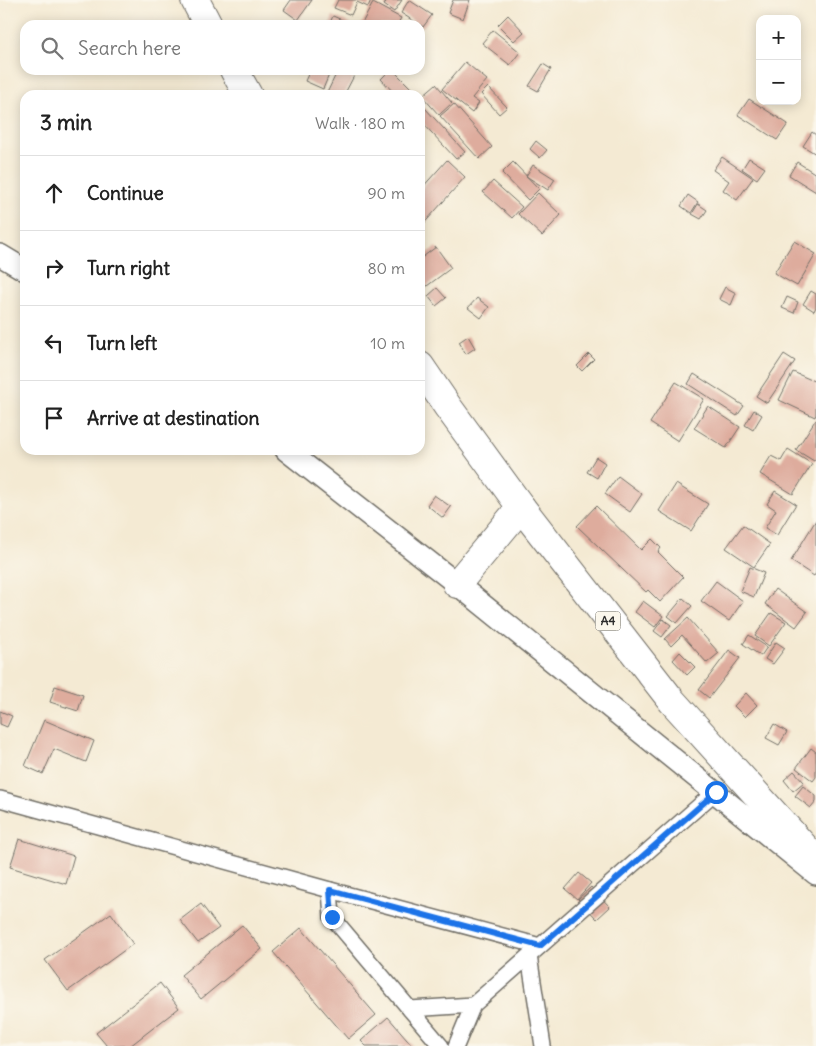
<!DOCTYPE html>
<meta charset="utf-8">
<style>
:root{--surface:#fff;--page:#f6f6f6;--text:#222;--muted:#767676;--line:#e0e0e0}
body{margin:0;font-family:Delius,sans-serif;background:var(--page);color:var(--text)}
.controls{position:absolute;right:15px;top:15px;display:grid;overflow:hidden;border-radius:10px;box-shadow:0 2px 12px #0003}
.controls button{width:45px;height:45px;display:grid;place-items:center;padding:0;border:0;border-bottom:1px solid var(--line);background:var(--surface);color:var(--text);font:25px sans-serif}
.stop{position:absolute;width:15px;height:15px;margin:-11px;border:4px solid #1a73e8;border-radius:50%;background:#fff}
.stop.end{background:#1a73e8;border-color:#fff;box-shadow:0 1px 5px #0008}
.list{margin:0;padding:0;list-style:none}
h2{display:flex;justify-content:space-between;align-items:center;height:65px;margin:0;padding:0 20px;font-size:21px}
h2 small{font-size:16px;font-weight:400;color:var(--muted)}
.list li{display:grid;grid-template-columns:32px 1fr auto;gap:15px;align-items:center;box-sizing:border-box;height:75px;padding:0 20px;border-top:1px solid var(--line)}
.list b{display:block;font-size:19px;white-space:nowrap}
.list em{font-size:16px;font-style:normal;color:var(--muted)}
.icon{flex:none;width:28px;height:28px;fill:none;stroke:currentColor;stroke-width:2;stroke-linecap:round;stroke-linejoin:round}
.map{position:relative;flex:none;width:816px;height:1046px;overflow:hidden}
.search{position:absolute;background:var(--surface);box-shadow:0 2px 12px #0003;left:20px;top:20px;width:405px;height:55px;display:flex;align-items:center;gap:12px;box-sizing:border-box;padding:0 18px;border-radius:15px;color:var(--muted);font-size:19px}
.panel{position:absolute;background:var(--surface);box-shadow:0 2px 12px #0003;left:20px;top:90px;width:405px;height:365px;border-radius:15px}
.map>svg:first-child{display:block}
.building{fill:#deac9d}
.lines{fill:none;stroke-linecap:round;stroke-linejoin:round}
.street-casing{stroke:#716e66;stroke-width:18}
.secondary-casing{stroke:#716e66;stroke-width:24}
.highway-casing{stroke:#716e66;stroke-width:30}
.street{stroke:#fff;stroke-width:15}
.secondary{stroke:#fff;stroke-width:21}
.highway{stroke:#fff;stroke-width:28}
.route{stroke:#1a73e8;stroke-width:6}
.labels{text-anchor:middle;stroke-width:4;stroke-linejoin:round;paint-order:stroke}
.shield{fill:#fbf7ec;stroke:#696865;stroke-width:1}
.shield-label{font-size:12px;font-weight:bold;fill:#2b2b2b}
</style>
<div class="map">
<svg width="816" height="1046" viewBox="0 0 816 1046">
<rect width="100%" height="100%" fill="#fbf7ec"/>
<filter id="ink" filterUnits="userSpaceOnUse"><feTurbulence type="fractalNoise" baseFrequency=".02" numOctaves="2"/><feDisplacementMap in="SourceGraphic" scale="10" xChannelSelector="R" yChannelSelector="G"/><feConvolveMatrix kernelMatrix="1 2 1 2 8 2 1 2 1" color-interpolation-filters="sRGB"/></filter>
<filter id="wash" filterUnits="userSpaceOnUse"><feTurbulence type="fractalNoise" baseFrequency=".0096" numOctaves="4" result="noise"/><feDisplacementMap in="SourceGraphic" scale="20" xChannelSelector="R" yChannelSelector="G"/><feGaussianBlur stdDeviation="1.12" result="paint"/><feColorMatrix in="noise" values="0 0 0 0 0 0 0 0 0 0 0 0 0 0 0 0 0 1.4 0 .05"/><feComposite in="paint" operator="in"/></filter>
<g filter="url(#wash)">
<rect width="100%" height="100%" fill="#f4ead3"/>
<g id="blocks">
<g class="building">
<polygon points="291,0 312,0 298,20 284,10"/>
<polygon points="338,0 371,0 368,7 357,2 351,15 334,8"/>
<polygon points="387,0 402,0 394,12 384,5"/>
<polygon points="409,0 432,15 423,27 401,13"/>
<polygon points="453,0 470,0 463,19 448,13"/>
<polygon points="373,3 401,18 397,25 361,25"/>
<polygon points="508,15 524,32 514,41 498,25"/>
<polygon points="333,16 351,24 350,25 329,25"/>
<polygon points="493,30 520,52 510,65 482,43"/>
<polygon points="465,62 487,80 472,98 479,103 472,113 442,89"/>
<polygon points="543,64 551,69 538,91 529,86"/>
<polygon points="310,70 331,70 323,89 305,81"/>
<polygon points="338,70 346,70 355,74 344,95 326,95"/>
<polygon points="390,70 393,70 414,91 409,95 396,95 381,79"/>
<polygon points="436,84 452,103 439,115 422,96"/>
<polygon points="488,87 507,107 499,114 481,94"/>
<polygon points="749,99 788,124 777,140 738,115"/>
<polygon points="454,104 492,147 479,159 440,116"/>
<polygon points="425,108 465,152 456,159 420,120 420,112"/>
<polygon points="812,132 816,135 816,154 803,146"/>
<polygon points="536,141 547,150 540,158 530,149"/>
<polygon points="722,157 753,178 737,200 723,190 729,181 713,170"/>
<polygon points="749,158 765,168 757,179 742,169"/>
<polygon points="447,160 465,177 420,228 420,190"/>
<polygon points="513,162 539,189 528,200 502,173"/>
<polygon points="797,162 816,174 816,192 789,175"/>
<polygon points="533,165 555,179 548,190 526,176"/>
<polygon points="493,181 522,207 512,218 483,192"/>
<polygon points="538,193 561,215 542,236 518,214"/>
<polygon points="688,195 698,202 691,213 681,206"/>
<polygon points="698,204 707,210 701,219 692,214"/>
<polygon points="794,241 816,254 797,286 774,273"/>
<polygon points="436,247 451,268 423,289 420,285 420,259"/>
<polygon points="725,287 736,293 731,305 719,299"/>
<polygon points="437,288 446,298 436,306 428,296"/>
<polygon points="811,291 816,294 816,307 814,311 803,304"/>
<polygon points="787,297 798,302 794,313 782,308"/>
<polygon points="477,298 489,307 481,318 468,308"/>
<polygon points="468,336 475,348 466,354 459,342"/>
<polygon points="589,354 594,359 582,371 577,366"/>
<polygon points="784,354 795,361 767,403 756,396"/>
<polygon points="793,372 816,382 816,414 815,417 779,400"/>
<polygon points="694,374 744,406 737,416 688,384"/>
<polygon points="676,382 704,399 678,441 650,423"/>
<polygon points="708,406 740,427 726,448 694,428"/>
<polygon points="754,410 762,415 753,430 745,425"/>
<polygon points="816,419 816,458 814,461 796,450"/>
<polygon points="788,449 812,464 793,494 760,474 771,456 781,461"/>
<polygon points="596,457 605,463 597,478 587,472"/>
<polygon points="618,476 642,494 630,512 605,494"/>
<polygon points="676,484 708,504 691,531 659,511"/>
<polygon points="775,491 796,504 777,535 765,528 776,510 767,504"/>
<polygon points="434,495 451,507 443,518 427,505"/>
<polygon points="596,506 641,550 652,539 661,548 658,552 683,577 660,602 648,590 646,592 577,526"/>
<polygon points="816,520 816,573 814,576 791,561"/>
<polygon points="743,525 770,544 754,567 726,548"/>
<polygon points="750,567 764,573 754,597 740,591"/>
<polygon points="716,581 743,601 729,621 701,601"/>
<polygon points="775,589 807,612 796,627 765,604"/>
<polygon points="683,598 692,606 677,623 668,616"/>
<polygon points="643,601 663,616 655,627 635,612"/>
<polygon points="771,613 786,622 769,646 755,636"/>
<polygon points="688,618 719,653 707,663 682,635 671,646 665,639"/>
<polygon points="663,619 671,625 662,637 654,631"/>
<polygon points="749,635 767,647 761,656 743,644"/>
<polygon points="776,642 785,648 773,664 765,659"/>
<polygon points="729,650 740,658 709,698 699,690"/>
<polygon points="680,652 695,667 687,675 673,660"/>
<polygon points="55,686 83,695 78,711 50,702"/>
<polygon points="746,693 757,705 745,717 734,706"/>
<polygon points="0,711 12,716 7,727 0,724"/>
<polygon points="44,720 94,741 86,762 54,749 43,774 25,766"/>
<polygon points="774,724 787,732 779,745 766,738"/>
<polygon points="811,748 816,752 816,777 813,781 796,768"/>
<polygon points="794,771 804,782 793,791 784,780"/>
<polygon points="803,786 816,796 816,802 811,808 795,796"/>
<polygon points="19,839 74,856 66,884 10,867"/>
<polygon points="579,873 591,883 577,899 565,889"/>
<polygon points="591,887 610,907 597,919 578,899"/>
<polygon points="201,904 219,928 198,943 180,920"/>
<polygon points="111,913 133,944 68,991 45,960"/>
<polygon points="242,925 262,949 201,999 181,975"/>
<polygon points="301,928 376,1015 348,1039 273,952"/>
<polygon points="160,983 179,1008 130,1046 107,1046 96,1033"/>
<polygon points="388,1017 413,1046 366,1046 361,1041"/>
</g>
</g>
</g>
<g filter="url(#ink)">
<use href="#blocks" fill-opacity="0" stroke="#716e66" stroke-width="1"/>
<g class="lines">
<g class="street-casing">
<g id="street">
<polyline points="0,799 330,890 540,946"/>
<polyline points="330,890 332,917 441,1046"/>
<polyline points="529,956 543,1046"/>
<polyline points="410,1009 473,1005"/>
<polyline points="456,1046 473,1005 715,792"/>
</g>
</g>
<g class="secondary-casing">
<g id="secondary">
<polyline points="0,255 25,270"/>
<polyline points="286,450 457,584 816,874"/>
</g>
</g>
<g class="highway-casing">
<g id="highway">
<polyline points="195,0 208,25"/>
<polyline points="234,70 248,95"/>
<polyline points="420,366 448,407 521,507 672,701 816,860"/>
<polyline points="457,584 521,507"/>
</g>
</g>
<use href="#street" class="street"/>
<use href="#secondary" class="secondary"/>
<use href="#highway" class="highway"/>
</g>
</g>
<g class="lines" filter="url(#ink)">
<polyline class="route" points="332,917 330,890 540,946 716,792"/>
</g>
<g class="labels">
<rect class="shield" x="595.5" y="611.5" width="25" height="19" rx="4"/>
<g class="shield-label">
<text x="608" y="625">A4</text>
</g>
</g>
</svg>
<div class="controls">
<button>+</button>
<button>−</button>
</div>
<div class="stop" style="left:716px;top:792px"></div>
<div class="stop end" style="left:332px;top:917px"></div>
<div class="search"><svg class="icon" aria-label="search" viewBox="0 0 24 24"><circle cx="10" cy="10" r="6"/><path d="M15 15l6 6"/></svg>Search here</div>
<section class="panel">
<h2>3 min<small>Walk · 180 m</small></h2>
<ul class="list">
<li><svg class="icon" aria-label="ahead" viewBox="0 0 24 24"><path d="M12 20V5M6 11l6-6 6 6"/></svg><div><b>Continue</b></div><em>90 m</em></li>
<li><svg class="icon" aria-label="right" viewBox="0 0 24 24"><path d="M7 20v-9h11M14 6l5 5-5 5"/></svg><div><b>Turn right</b></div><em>80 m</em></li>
<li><svg class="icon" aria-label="left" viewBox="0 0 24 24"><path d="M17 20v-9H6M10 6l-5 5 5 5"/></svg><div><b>Turn left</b></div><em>10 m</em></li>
<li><svg class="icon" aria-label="arrive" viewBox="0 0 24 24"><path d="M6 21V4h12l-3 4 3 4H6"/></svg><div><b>Arrive at destination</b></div></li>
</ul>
</section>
</div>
